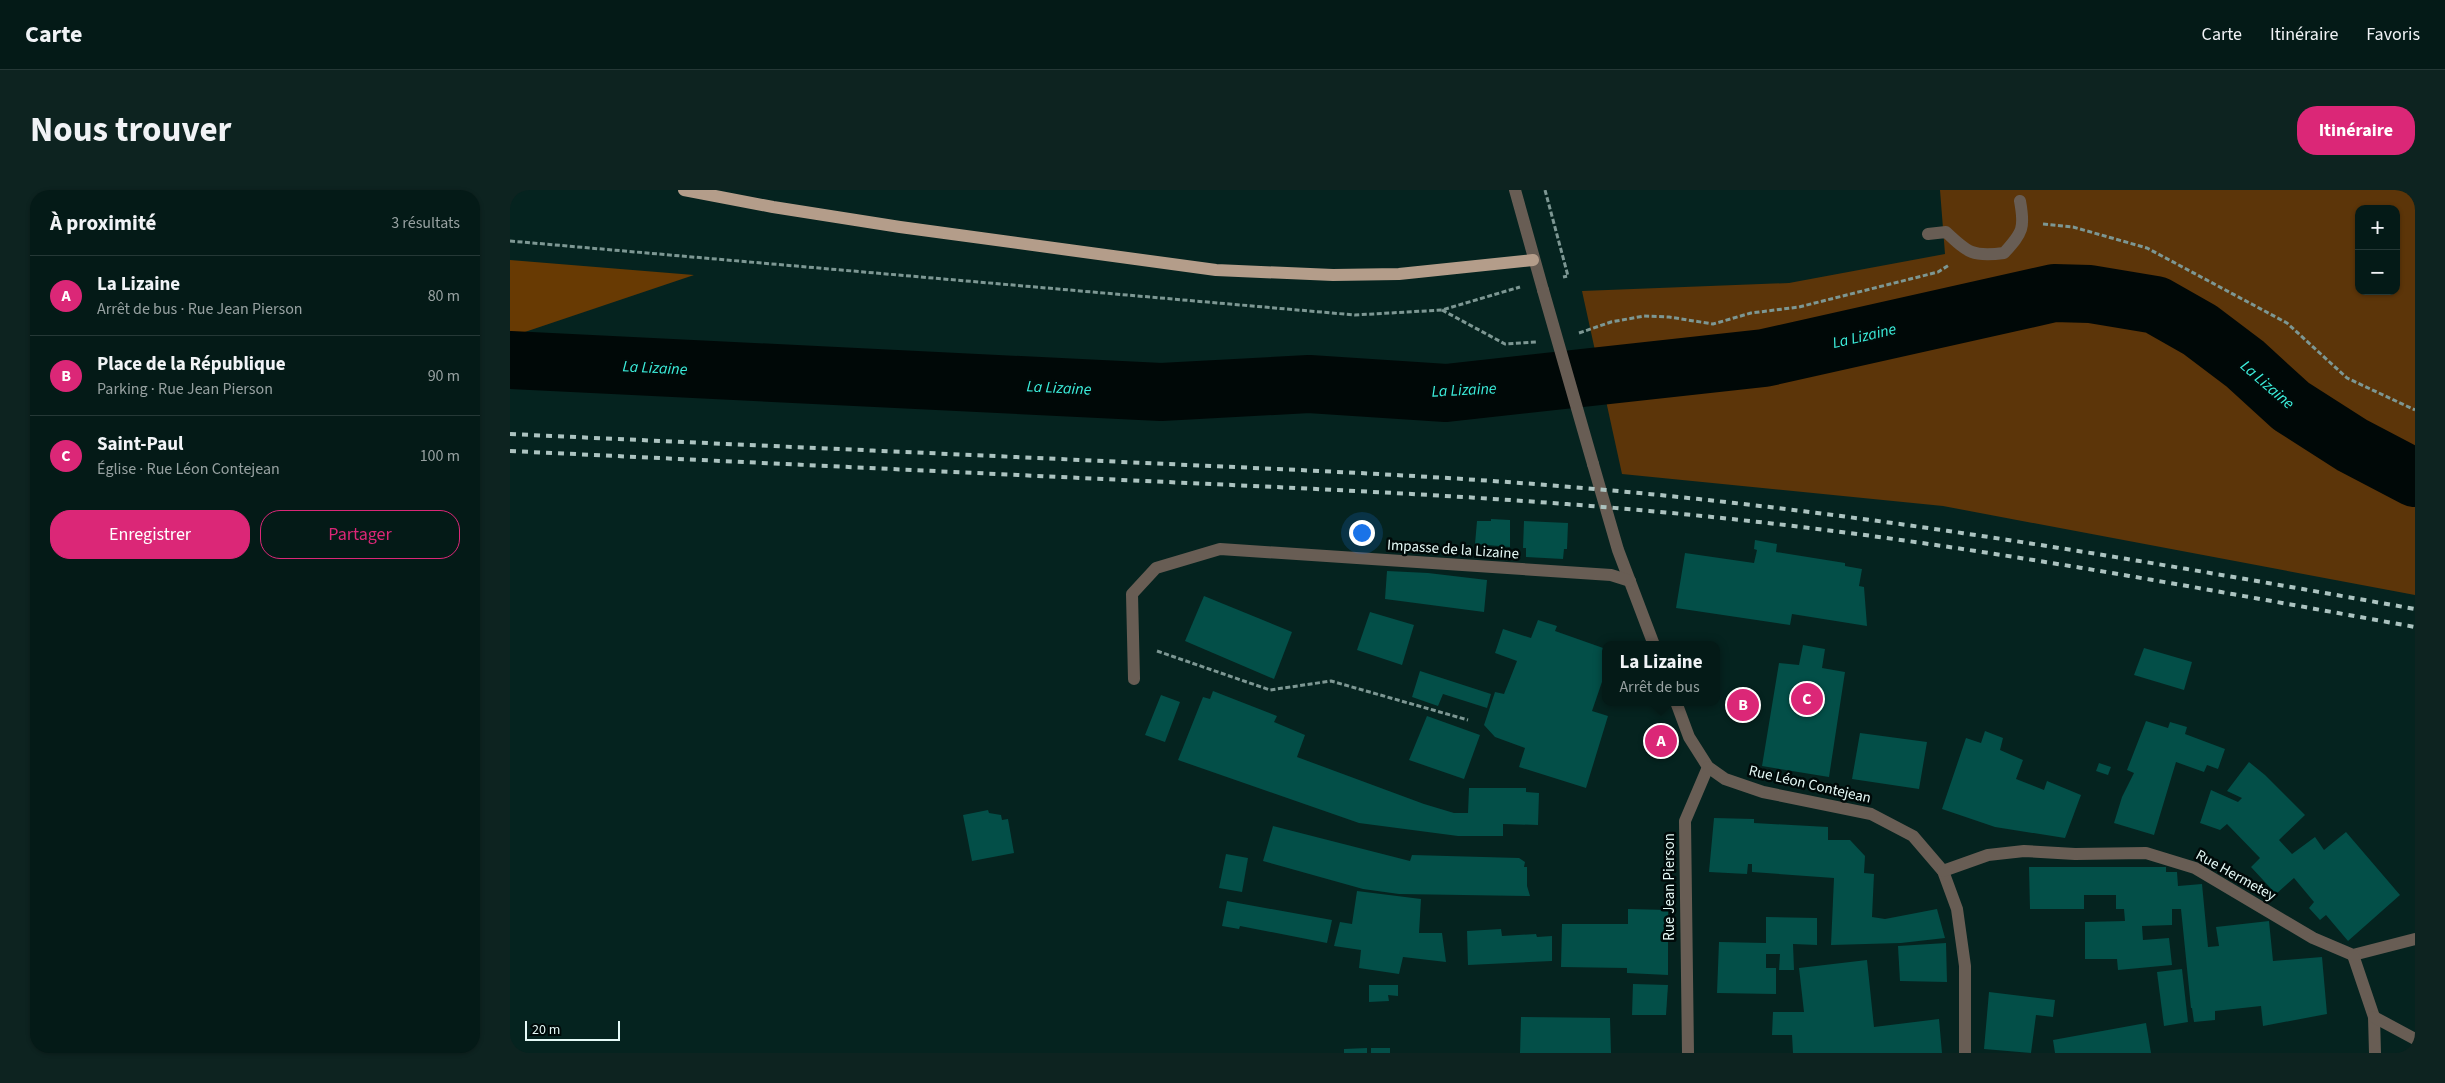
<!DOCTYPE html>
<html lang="fr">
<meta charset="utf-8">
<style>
:root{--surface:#041a17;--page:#0d2320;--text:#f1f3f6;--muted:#97a1a1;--line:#253836;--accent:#db2777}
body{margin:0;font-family:"Source Sans 3",sans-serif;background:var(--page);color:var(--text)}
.controls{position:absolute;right:15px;top:15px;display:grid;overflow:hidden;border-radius:10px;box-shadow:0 1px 4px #0004}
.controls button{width:45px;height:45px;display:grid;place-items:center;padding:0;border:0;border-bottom:1px solid var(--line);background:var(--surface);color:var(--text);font:25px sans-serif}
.scale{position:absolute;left:15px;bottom:12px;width:95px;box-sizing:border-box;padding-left:5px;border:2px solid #e5faf7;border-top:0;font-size:14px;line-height:18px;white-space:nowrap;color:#e5faf7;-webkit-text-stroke:4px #000a09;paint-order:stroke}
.you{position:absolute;left:851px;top:342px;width:18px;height:18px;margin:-12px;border:4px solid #fff;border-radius:50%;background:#1a73e8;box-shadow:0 0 0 8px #1a73e833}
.badge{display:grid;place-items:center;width:32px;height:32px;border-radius:50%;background:var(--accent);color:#fff;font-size:16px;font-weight:700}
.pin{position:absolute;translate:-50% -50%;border:2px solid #fff;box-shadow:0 1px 5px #0006}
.popup{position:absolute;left:1092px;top:451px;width:118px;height:65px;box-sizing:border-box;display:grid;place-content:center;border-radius:10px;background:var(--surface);filter:drop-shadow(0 1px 4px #0005);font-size:16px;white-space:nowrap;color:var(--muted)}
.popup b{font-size:19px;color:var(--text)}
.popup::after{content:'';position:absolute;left:50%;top:100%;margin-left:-10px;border:10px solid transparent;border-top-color:var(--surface)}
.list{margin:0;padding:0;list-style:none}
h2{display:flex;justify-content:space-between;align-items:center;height:65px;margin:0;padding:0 20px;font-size:21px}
h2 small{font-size:16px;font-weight:400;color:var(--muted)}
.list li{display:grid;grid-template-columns:32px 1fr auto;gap:15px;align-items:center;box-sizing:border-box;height:80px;padding:0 20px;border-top:1px solid var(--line)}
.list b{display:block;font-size:19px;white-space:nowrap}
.list p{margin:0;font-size:16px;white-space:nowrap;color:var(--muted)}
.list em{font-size:16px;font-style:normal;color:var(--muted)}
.actions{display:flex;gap:10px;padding:15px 20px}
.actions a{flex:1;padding:11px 0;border:1px solid var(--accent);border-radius:20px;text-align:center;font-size:18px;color:var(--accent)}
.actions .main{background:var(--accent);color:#fff}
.map{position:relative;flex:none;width:1905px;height:863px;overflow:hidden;border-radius:20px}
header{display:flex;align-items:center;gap:30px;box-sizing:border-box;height:70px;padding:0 25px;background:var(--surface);border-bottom:1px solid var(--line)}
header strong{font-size:24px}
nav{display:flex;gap:28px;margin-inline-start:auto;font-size:18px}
.intro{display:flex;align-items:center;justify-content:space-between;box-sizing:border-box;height:120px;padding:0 30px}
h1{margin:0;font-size:35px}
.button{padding:12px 22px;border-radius:20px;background:var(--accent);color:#fff;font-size:18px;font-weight:700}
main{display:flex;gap:30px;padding:0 30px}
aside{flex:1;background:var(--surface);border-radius:20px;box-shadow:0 1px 4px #0004}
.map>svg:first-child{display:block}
.green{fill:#5c3509;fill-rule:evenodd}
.forest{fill:#683a03}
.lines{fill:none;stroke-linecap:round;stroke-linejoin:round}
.river{stroke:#000807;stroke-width:58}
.building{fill:#034f48}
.path{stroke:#7d9793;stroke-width:3;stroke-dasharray:5 2.5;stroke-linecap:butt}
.minor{stroke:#685d54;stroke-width:12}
.major{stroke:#b49d8a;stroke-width:12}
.rail{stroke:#acc3c0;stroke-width:4;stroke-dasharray:6 6;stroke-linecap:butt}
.minor-bridge{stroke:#685d54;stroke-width:12}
.labels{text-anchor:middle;stroke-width:5;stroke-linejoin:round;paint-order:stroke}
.street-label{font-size:15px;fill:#e5faf7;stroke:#000a09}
.water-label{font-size:16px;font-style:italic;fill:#3cefdd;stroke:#000a09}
</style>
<header>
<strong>Carte</strong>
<nav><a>Carte</a><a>Itinéraire</a><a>Favoris</a></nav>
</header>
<div class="intro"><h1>Nous trouver</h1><a class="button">Itinéraire</a></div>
<main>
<aside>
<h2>À proximité<small>3 résultats</small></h2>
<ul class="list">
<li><span class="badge">A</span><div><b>La Lizaine</b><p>Arrêt de bus · Rue Jean Pierson</p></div><em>80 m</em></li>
<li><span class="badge">B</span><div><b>Place de la République</b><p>Parking · Rue Jean Pierson</p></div><em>90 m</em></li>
<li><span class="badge">C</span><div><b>Saint-Paul</b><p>Église · Rue Léon Contejean</p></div><em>100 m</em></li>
</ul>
<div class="actions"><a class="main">Enregistrer</a><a>Partager</a></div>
</aside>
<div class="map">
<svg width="1905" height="863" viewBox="0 0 1905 863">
<rect width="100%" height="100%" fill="#05231f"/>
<path class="green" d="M1430,0H1905V405L1433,316L1112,284L1072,101L1279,93L1435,64ZM1849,19H1886V101H1849Z"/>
<polygon class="forest" points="0,70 184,85 0,147"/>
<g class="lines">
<polyline class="river" points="0,170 651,202 799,194 936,203 1254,168 1544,103 1580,104 1646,115 1690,140 1735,174 1781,216 1842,255 1905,288"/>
</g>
<g class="building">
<polygon points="981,329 1000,330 1000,357 965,354 967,331 981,331"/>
<polygon points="1014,331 1058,333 1057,359 1054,359 1053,369 1016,367 1016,358 1013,358"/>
<polygon points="1245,350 1267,354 1266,362 1335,373 1335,376 1352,379 1349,396 1354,397 1357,436 1282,424 1280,435 1166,418 1175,363 1244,373 1247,360 1244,359"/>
<polygon points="877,381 918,383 977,390 974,422 875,409"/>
<polygon points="694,406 782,442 764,489 675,451"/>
<polygon points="860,422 904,435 892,475 847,460"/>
<polygon points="1028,430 1047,436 1045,441 1096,459 1096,487 1094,486 1082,521 1098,526 1076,598 1009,577 1015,558 985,547 974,535 985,502 994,504 1007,471 985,463 993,439 1021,448"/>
<polygon points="1293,455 1315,459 1312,478 1335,482 1319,587 1252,576 1269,473 1289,475"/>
<polygon points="1634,458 1682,472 1674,500 1624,485"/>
<polygon points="910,481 981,504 977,518 933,504 928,516 902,507"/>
<polygon points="703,501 767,526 764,532 795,545 787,567 914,614 944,623 958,623 959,598 1016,598 1016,602 1029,603 1028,635 993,634 993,646 948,646 849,633 668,570 693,507 700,509"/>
<polygon points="651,505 670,512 655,552 635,545"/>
<polygon points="917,526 970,545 954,589 899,570"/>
<polygon points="1636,531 1658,538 1660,532 1677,537 1675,544 1715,559 1708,579 1697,575 1694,582 1666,572 1644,645 1604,633 1612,607 1624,583 1617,580"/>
<polygon points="1475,541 1493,548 1490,560 1513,570 1506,589 1534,600 1537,591 1571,605 1555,648 1485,637 1432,619 1456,548 1471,553"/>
<polygon points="1350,543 1417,552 1409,599 1342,589"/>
<polygon points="1739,572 1755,585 1795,625 1769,650 1782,664 1805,647 1814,660 1836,642 1890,705 1838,751 1816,725 1810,730 1799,718 1804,712 1784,688 1766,704 1741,677 1750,668 1717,634 1710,640 1690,633 1701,600 1728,612 1732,608 1717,601"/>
<polygon points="1589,573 1601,577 1598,585 1586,581"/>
<polygon points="478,620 479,623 491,625 492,630 498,629 504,663 462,671 453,625"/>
<polygon points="1204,628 1244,629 1244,633 1318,637 1318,650 1340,650 1355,666 1354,683 1364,684 1362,727 1375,729 1427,719 1435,748 1391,753 1321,755 1324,688 1242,682 1242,674 1238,674 1237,684 1199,682"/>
<polygon points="763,636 900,671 902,665 1009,668 1015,672 1014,677 1017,677 1017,696 1020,706 889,704 853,699 753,671"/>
<polygon points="716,664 738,668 732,702 709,698"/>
<polygon points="1519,677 1656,677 1656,682 1667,682 1668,696 1692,694 1698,757 1709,756 1706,737 1759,731 1763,771 1812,767 1817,824 1753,836 1751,816 1705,821 1705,830 1684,832 1682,818 1681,818 1671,719 1662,719 1662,735 1632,736 1633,750 1659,748 1662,775 1608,780 1607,769 1575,769 1575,732 1615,731 1614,719 1606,719 1606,705 1574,705 1574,719 1520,719"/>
<polygon points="847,701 911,709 909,743 932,743 936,772 893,767 889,784 849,778 851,760 824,756 830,732 842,734"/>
<polygon points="717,711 822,730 817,753 730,736 729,739 712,736"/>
<polygon points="1118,719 1158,720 1158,785 1117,783 1117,778 1051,777 1052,734 1118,734"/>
<polygon points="1256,727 1307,728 1307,755 1283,754 1284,780 1269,780 1270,764 1256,764 1256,778 1266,778 1266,804 1207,803 1209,752 1256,753"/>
<polygon points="991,739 992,746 1026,744 1027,747 1042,746 1042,771 958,775 957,741"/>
<polygon points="1436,753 1437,792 1390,791 1388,756"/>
<polygon points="1357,770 1364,837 1429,829 1432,863 1283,863 1282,845 1262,845 1263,822 1294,822 1289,778"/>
<polygon points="1672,779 1678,832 1654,836 1647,782"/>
<polygon points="1123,794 1158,795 1156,825 1122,825"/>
<polygon points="859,795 888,795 888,806 878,805 879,811 859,812"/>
<polygon points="1479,802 1545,810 1543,827 1526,825 1521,863 1474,859"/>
<polygon points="1011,827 1100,828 1101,863 1010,863"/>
<polygon points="1636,833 1641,863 1545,863 1543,850"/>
<polygon points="857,858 857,863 834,863 834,859"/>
<rect x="861" y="858" width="19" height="5"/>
</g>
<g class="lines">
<g class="path">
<polyline points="1035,0 1058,86 1053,87"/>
<polyline points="1533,34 1563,37 1637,58 1777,133 1837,188 1905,220"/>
<polyline points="0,51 845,125 932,120 1010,97"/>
<polyline points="932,120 995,154 1026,152"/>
<polyline points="1069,143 1101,132 1134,126 1159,127 1203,134 1241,123 1289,117 1428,82 1439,75"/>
<polyline points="647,461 760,500 821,491 958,530"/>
</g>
<g class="minor">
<polyline points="1005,0 1033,100"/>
<path d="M1418,44L1436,42C1458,63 1463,67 1494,63C1513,42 1515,38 1510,11"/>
<polyline points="1083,274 1108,360 1144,455"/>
<polyline points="624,489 622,404 646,378 710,359 1101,385 1120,391"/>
<polyline points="1166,512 1179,547 1198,577 1215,589 1253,602 1361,624 1403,646 1433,681 1447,719 1455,776 1455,863"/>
<polyline points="1433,681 1478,665 1514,661 1565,664 1636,663 1685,678 1803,748 1843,765 1905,749"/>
<polyline points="1843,765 1864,827 1865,863"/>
<polyline points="1864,827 1905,849"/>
<polyline points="1178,863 1175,631 1198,577"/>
</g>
<polyline class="major" points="174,0 263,17 390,37 706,80 823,85 889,84 1023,70"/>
<g class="rail">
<path d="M0,244C212,254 423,263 635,273C788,280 943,286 1096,300C1368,324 1636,371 1905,419"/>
<path d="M0,261C212,271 423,281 635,291C830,300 1026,308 1221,329C1450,353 1678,396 1905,437"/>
</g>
<polyline class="minor-bridge" points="1033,100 1083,274"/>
</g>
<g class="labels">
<g class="street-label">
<text transform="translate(943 359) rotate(4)" y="5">Impasse de la Lizaine</text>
<text transform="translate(1300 594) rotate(13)" y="5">Rue Léon Contejean</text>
<text transform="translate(1726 685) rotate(29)" y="5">Rue Hermetey</text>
<text transform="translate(1159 697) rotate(-90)" y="5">Rue Jean Pierson</text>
</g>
<g class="water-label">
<text transform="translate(1354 145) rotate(-13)" y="6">La Lizaine</text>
<text transform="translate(145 177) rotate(3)" y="6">La Lizaine</text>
<text transform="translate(1758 194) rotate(41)" y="6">La Lizaine</text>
<text transform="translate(549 197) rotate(3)" y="6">La Lizaine</text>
<text transform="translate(954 199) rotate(-3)" y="6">La Lizaine</text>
</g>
</g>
</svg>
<div class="controls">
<button>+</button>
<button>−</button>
</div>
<div class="scale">20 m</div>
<div class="you"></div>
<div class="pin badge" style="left:1151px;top:551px">A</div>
<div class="popup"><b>La Lizaine</b>Arrêt de bus</div>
<div class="pin badge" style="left:1233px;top:515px">B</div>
<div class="pin badge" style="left:1297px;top:509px">C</div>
</div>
</main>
